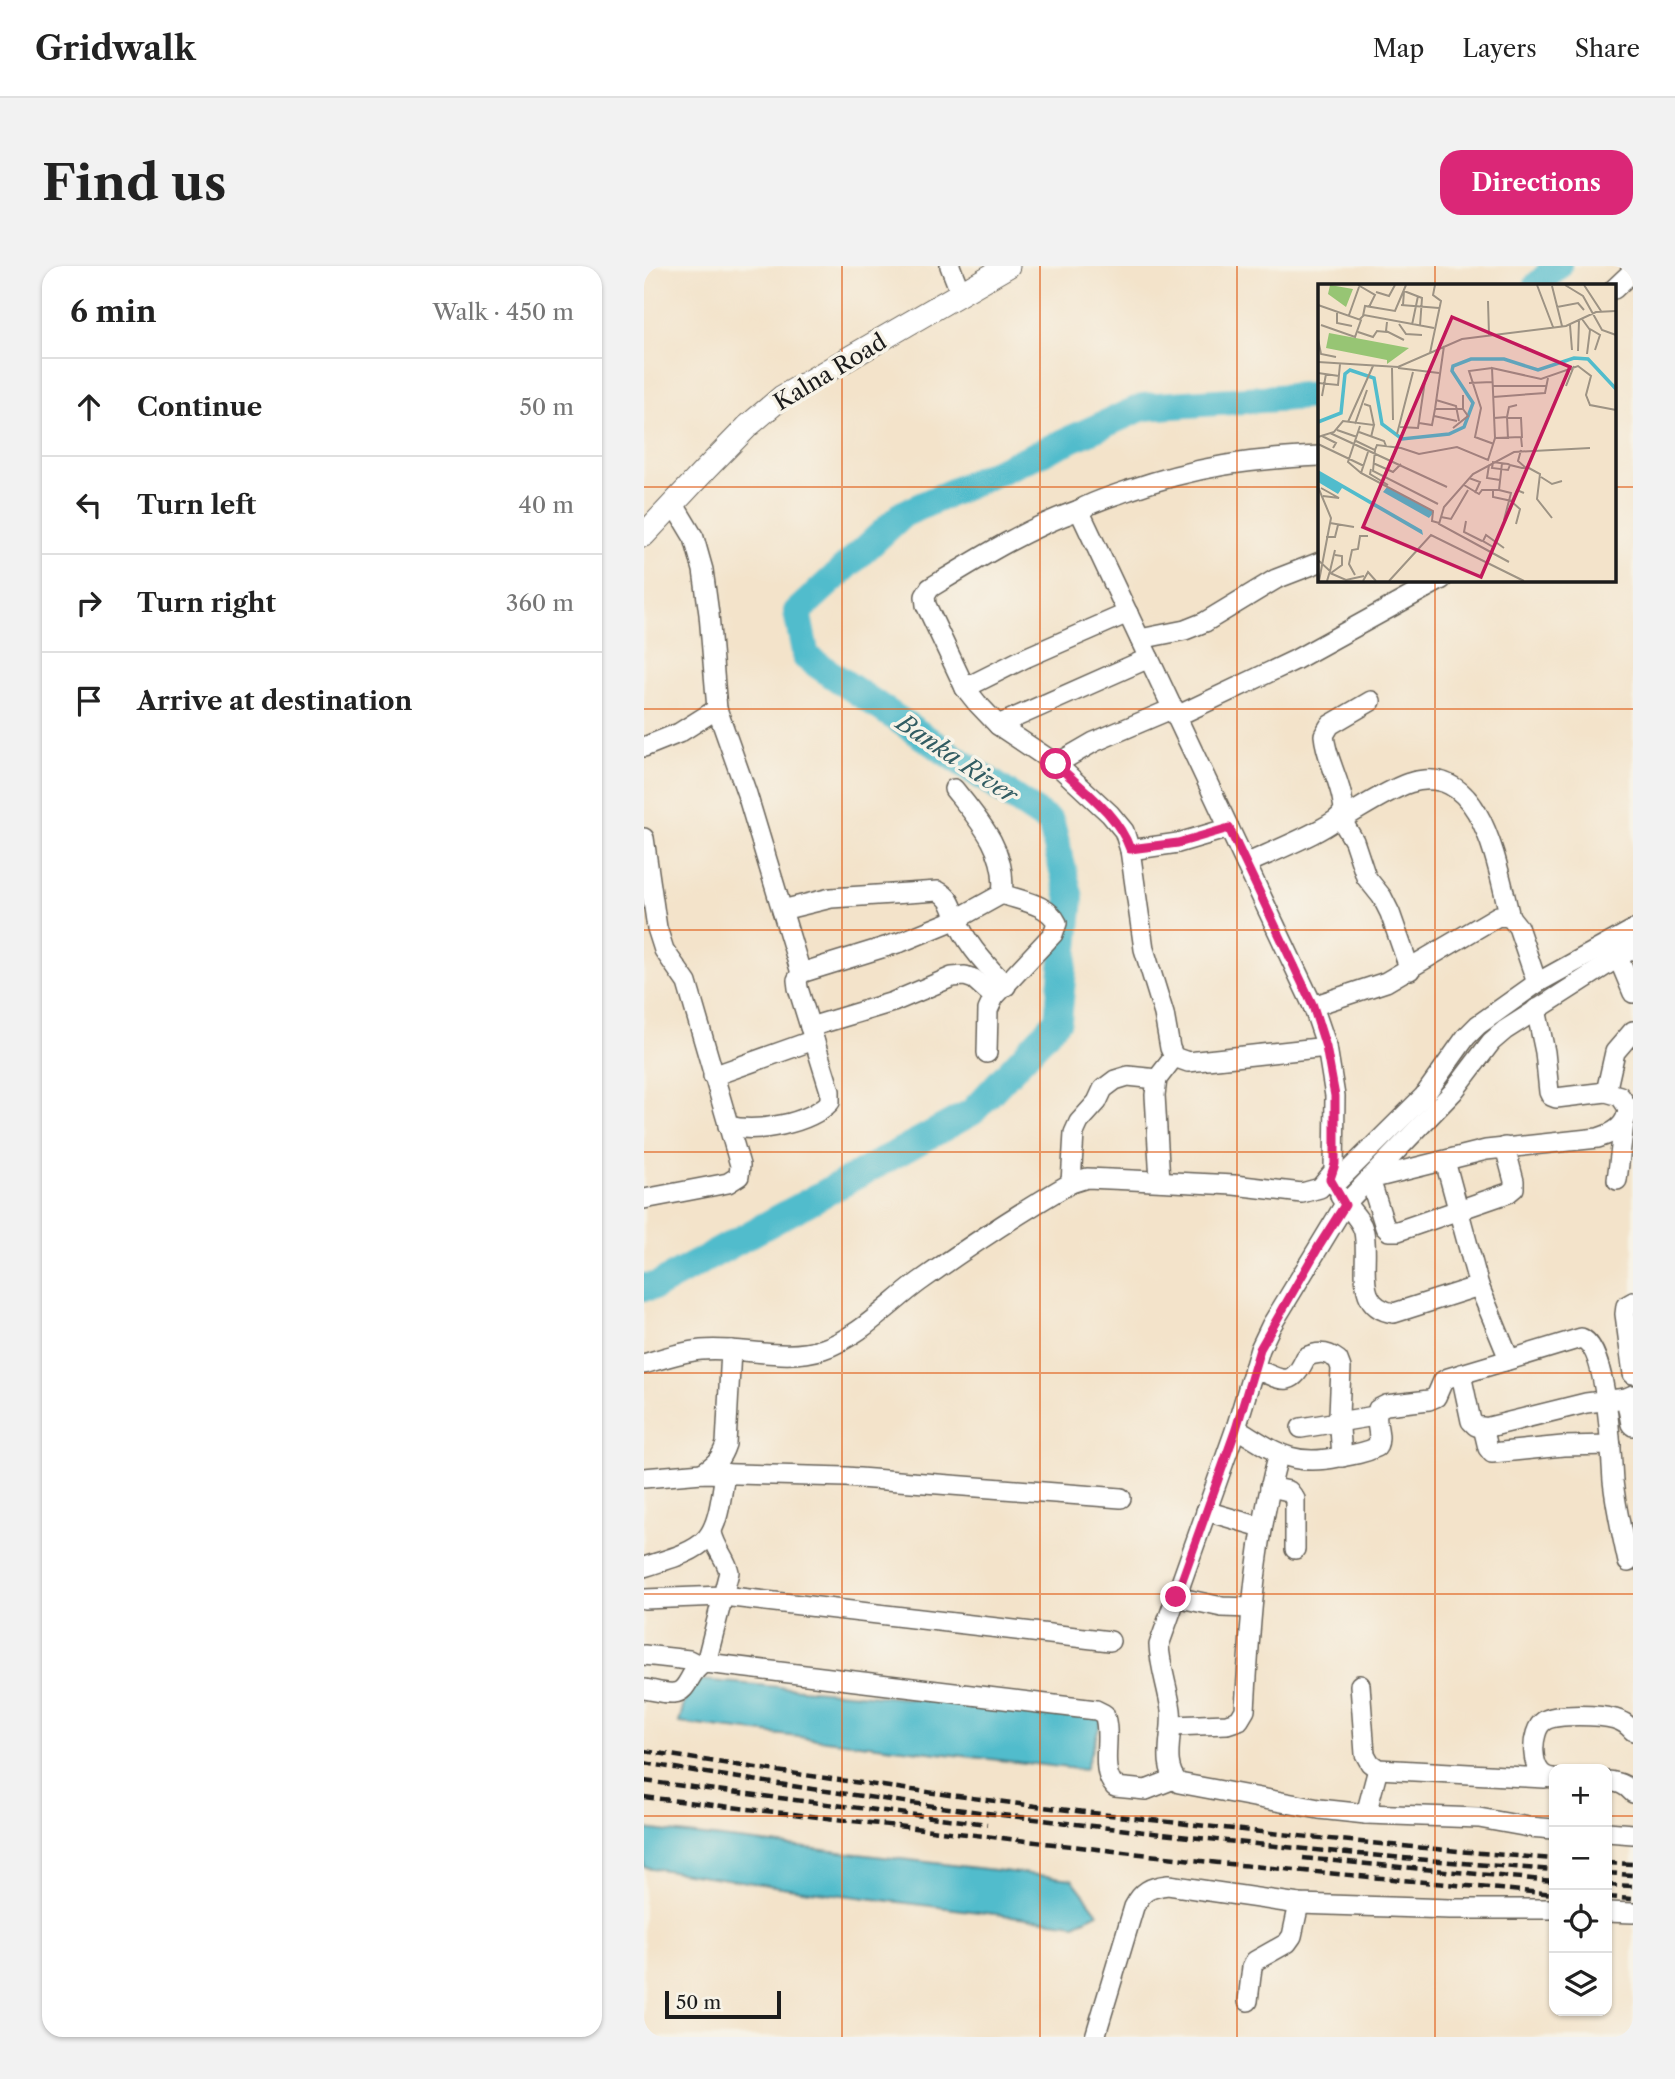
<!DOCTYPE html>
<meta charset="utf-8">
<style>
:root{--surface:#fff;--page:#f2f2f2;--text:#222;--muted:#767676;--line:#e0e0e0;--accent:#db2777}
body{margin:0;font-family:"Libre Caslon Text",serif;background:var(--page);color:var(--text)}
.controls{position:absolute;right:21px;bottom:21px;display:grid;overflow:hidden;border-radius:14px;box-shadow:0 2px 5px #0004}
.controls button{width:63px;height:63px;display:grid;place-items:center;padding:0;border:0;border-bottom:2px solid var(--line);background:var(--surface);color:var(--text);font:35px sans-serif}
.scale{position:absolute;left:21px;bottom:18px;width:116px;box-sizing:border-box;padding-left:7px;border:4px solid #1c1c1c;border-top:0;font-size:19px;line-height:24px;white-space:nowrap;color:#1c1c1c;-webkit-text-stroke:5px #f7f3e8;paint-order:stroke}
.stop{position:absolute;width:21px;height:21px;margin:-16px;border:5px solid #db2777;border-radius:50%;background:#fff}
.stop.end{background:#db2777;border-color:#fff;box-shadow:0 2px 7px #0008}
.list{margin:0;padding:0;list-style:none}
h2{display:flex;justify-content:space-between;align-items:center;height:91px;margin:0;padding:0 28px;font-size:30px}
h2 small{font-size:23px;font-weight:400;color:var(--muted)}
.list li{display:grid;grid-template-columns:46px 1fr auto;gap:21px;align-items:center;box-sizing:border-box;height:98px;padding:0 28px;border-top:2px solid var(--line)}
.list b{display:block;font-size:26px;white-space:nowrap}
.list em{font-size:23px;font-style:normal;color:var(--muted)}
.icon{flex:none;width:38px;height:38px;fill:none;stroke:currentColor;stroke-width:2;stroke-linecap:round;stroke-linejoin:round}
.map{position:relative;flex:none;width:989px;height:1771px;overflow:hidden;border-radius:21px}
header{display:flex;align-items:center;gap:42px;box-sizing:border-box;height:98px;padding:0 35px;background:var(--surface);border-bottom:2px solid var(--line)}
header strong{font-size:33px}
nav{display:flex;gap:38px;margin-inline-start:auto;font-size:24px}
.intro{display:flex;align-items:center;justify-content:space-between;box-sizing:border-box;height:168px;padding:0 42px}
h1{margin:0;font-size:49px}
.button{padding:18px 32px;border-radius:21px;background:var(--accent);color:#fff;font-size:24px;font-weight:700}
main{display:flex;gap:42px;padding:0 42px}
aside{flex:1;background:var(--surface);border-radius:21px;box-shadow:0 2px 5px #0004}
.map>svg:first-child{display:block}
.water{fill:#51bccc;stroke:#366c74;stroke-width:2}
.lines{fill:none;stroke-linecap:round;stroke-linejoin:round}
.river{stroke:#51bccc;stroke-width:28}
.minor-casing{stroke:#676259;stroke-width:22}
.major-casing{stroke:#676259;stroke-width:25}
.minor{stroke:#fff;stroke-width:19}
.major{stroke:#fff;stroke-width:23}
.rail{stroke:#1c1c1c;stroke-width:4.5;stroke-dasharray:10 5;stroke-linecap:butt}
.route{stroke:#db2777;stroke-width:9}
.grid{fill:none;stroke:#de560d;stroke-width:2;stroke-opacity:0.55}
.labels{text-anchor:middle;stroke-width:7;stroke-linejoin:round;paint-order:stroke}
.street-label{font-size:23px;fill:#1c1c1c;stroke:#f7f3e8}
.water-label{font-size:24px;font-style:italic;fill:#315c62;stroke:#f7f3e8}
.inset-river{fill:none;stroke:#51bccc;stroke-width:3.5}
.inset-road{fill:none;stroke:#9d9384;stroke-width:2}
.view{fill:#c2185b;fill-opacity:0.15;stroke:#c2185b;stroke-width:3.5}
.inset-edge{fill:none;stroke:#1c1c1c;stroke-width:3.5}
</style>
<header>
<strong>Gridwalk</strong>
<nav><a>Map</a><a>Layers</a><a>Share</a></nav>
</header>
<div class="intro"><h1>Find us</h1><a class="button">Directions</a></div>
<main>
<aside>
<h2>6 min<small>Walk · 450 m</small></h2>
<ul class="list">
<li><svg class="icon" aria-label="ahead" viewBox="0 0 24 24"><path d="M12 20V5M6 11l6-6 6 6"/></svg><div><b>Continue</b></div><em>50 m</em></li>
<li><svg class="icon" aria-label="left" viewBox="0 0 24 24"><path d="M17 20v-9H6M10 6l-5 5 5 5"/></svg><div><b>Turn left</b></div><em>40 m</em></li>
<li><svg class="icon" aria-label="right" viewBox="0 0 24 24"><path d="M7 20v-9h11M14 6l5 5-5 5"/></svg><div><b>Turn right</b></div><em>360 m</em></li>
<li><svg class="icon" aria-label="arrive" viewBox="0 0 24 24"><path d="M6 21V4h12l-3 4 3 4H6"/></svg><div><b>Arrive at destination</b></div></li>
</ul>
</aside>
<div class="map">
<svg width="989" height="1771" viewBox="0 0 989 1771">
<rect width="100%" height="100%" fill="#f7f3e8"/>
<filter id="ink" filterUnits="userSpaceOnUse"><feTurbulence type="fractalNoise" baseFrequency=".0143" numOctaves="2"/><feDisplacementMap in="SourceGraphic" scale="14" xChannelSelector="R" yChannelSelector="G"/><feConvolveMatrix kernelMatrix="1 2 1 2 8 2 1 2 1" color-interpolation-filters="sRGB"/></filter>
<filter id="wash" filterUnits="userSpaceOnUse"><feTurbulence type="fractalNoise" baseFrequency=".00686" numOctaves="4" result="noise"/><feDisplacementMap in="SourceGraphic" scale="28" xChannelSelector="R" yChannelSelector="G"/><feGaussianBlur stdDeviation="1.57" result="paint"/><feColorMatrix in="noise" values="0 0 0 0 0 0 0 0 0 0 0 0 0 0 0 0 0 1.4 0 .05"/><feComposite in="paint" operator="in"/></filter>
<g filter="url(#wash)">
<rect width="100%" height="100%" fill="#f3e3ca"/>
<g class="water">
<polygon points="46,1413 459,1450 441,1504 35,1457"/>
<polygon points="0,1563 428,1613 454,1647 431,1658 158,1624 0,1601"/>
</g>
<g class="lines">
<g class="river">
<polyline points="894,19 914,0"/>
<polyline points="0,1021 12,1020 328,846 414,754 426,632 407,557 162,391 153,346 259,248 499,141 676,129"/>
</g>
</g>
</g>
<g filter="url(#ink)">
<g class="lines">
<g class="minor-casing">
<g id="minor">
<polyline points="306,0 317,28"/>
<polyline points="970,23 989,5"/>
<polyline points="29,237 50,272 59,304 65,348 73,443 103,528 157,707"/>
<path d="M435,244C381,263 335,292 286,322L281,330L282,339L321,422L333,437L354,459L412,498L466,548L480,565L486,584L500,683L520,748L526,782L530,791L544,796L683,781"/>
<polyline points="496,373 541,364 561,356 632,313 676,296"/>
<polyline points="321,422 381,392 484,347"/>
<polyline points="533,450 651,394 798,313"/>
<polyline points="354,459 505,392"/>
<polyline points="0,481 35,467 73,443"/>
<polyline points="412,498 450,476 530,442"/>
<polyline points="696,551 710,575 722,611 738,631 746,647 766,704"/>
<path d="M698,553C719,541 742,525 765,517C839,494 853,602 866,651"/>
<polyline points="0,572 13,662 20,684 43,717 96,899 95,910 84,917 0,933"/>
<polyline points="486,584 534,577 585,562"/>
<path d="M602,598C620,589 690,562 698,547C700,544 700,541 699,537C696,513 682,493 680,469L686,459L727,435"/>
<path d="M138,644L187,632L294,625C306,631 308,640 312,651C322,679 342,698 362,720"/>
<polyline points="974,691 989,727"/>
<polyline points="669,740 742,716 854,650 866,651 874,661 893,717"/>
<polyline points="166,761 249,736 308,711 321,710 330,713 350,731"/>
<path d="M343,787L344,744L350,731L409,668L413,657C404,638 377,635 358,628"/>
<polyline points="69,810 170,774"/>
<polyline points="962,826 971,786 989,765"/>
<path d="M84,860C113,867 165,858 186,836V825L154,722L153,714L157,707L257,676L313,653L358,628C364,586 335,554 310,523"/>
<path d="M861,881L870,915V922L864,927L754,965H745L741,961L726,913L842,884L954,872C970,867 983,860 984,842L976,830L962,826L912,832L907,830L905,826L901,786L892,743"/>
<polyline points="973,914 980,857"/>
<polyline points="516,915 511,829 513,813 530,791"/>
<polyline points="427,917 430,867 435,856 453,836 459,823 471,814 484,810 513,813"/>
<polyline points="690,919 780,830 822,771 834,759 893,717 989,664"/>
<path d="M696,930C703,942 717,952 720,966C726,996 708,1041 750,1047L835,1020"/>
<polyline points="989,1036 982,1040 981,1048 989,1108"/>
<path d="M861,1095L937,1072C964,1081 967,1188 969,1215C972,1242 978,1269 984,1296"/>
<path d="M0,1098C19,1092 37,1086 57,1084C98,1080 139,1096 179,1083C215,1071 245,1038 275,1016C324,981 375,947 427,917L443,912L488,914L590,919L658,927L676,922L690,905L691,830L683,781L669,740L435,244C450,235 469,230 485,224C551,201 606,193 676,190"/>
<path d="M610,1102C638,1114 647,1124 662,1091C674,1085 684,1086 694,1094L697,1102L695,1149L698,1191"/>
<polyline points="817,1108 827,1155 832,1160 841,1162 942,1137 982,1132 989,1129"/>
<polyline points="982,1132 987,1158 989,1160"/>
<polyline points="839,1161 844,1182 848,1187 919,1180 967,1179"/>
<path d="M592,1162C632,1186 647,1201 695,1191C708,1189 721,1187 733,1181C739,1168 729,1156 734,1143L742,1139L785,1134L792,1131L799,1115L804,1112L861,1095L863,1088L835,1020L801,895"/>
<polyline points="657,1162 731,1150"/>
<path d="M58,1207C71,1199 77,1193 82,1178L87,1084"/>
<polyline points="0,1212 58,1207 202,1211 477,1232"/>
<polyline points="626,1221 645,1225 651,1233 651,1283"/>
<polyline points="562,1245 617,1261"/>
<path d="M0,1301C68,1280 71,1278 81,1207"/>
<polyline points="532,1331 578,1341 607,1342"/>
<polyline points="0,1333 79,1330 466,1375"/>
<polyline points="0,1389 45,1394 55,1399"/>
<path d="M62,1397L85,1306C82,1292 72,1284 68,1267"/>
<polyline points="716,1419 721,1488 726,1497 734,1503 901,1512"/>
<path d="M0,1423C9,1424 20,1428 30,1427C46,1426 45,1401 62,1397L452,1444L460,1448C469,1471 454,1502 471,1521L502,1524L530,1513"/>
<path d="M528,1460L583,1458L595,1454L601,1444C606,1356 611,1273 635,1187"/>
<path d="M909,1512C884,1511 886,1464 900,1455C912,1447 958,1449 971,1453C979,1455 984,1459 989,1465"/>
<path d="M963,1515C974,1516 982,1518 989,1527"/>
<polyline points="722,1548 734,1503"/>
<path d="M910,1563L885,1561L835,1552L722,1548L675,1543L535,1517C516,1500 530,1467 527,1444C524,1422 516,1401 515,1379L592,1162L616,1083L627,1060L701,938L809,826L847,776L861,764L989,682"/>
<polyline points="963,1566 989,1568"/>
<polyline points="963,1646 989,1647"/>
<polyline points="604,1735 608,1701 611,1695 643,1677 648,1670 655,1638"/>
<path d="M451,1771L490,1641C498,1625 506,1621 524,1619L655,1638L806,1643H910"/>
</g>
</g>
<g class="major-casing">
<polyline id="major" points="0,269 61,204 104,160 138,131 364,0"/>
</g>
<use href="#minor" class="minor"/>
<use href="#major" class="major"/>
<g class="rail">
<path d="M0,1485C302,1532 605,1569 910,1593"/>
<path d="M0,1497C301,1546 606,1582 910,1604"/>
<polyline points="0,1515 343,1558"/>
<polyline points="0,1531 575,1597 910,1628"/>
<polyline points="659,1592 910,1615"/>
<polyline points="963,1597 989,1598"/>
<polyline points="963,1607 989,1609"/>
<polyline points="963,1619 989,1620"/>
<polyline points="963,1631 989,1633"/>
</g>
</g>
</g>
<g class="lines" filter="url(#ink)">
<path class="route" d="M412,498C439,524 473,547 486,583L534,577L585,562L669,740L682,781L691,830V898L686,913L701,939L675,980L616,1083L592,1163L532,1331"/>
</g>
<path class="grid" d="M198,0V1771M396,0V1771M593,0V1771M791,0V19M0,221H676M970,221H989M791,313V1771M0,443H989M0,664H989M0,886H989M0,1107H989M0,1328H989M0,1550H910M963,1550H989"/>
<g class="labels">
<g class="street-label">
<text transform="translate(186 106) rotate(-31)" y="8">Kalna Road</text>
</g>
<g class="water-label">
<text transform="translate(313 493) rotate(34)" y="8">Banka River</text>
</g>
</g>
<g transform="translate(674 18)">
<rect width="298" height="298" fill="#f3e3ca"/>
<path d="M12,1L35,5L28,23L10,10ZM11,49L91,64L69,80V76L8,64Z" fill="#97c574"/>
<path d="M0,186L104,246L105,251L24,204L20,210L0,198ZM69,203L116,228L111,234L65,208Z" fill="#51bccc"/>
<path class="inset-river" d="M0,138L23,129L27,90L32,86L56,94L64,140L84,155L131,150L146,143L155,119L134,87L135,82L153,75H186L220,86L256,74L270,75L298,105"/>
<path class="inset-road" d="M40,1L57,11L51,23M219,1L235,43M247,1L265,12L284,46L298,51M266,1L283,27M234,2L244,42M58,8L71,12L77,1M170,17L171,51M0,21L43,36L37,53L3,41M83,21L121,24M85,21L86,7L104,14L102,42M239,23L260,19L266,26M19,29V39L34,42M31,31L41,3M45,32L47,22L77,27L88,1M42,35L46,31L116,44M264,35L272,46L269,70M69,38L68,47L86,56M81,40L88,50L104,51M94,41L100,12M252,41L254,66M272,45L282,51L277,66M40,48L55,53L59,47L69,48M0,55L3,70L18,73M260,67L261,37M112,69L123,17L115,11L117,1M0,78L80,83L144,55L248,42L278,28L298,27M74,84L75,136M80,84L121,89M174,84L151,87L163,124L157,153L176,160M0,89L21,92M0,99L20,101L22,80M151,99L174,98M174,102H229M248,102L256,82M4,112L8,90M175,113L227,109L230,94M118,116L138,122L141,137M46,120L52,122L56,141M117,125L126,62M116,132L139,137M189,133L190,155M176,134L189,133L191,123L199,121M189,134H203L204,154M30,138L55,82M101,139L114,141L117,125H145V111M37,140L49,106M42,142L30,178L43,189M82,143L100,144L108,90M135,144L150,132L145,125M19,146L39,153M41,148L66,157L68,162M12,149L129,203M79,150L95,88M4,152L18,159L15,164M0,153L16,148L25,137L56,141L53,153M177,154L203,153L204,163M38,157L57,166L55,187L120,220M0,160L46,182M57,166L59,161L83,164L101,170L139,163L170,176L177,154L174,84L223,95L260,82L273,92L268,111L272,121L298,126M50,168L43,189L115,227L114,237L121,239M55,179L75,188L83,180M171,181L169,194L182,196M192,181L190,186L174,184L175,178L190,180L192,181L204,184H208L200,177L203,166M209,183L222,190L219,215L234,234M53,185L52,190L70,201M223,193L234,200L244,197M151,194L162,198L157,209M146,201L161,210L164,206H181L184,179M0,203L13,234L1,297M3,204L21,214L5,212M175,206V213L194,217L199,206L206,209M181,206L193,209L186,236M194,218L202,225L198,240M123,233L133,235L150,206M148,237L146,248L164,257M12,239L36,243M8,253H17L20,241M174,269L175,263L165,257L168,251L186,264M0,276L12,287L9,297M191,278L121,240L126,223L155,190L196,168L272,164M12,287L17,266M12,289L28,296L46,292M13,289L24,281V272L17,271M37,291L31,280L34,266L40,265L42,252H50M45,297L50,288L58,297M71,297L113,251L206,297"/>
<path class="view" d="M134,33L252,83L163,293L45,243Z"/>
<rect width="298" height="298" class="inset-edge"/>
</g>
</svg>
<div class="controls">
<button>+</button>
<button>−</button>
<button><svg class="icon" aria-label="locate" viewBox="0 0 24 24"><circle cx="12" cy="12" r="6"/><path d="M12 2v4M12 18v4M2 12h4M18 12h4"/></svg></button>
<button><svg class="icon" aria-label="layers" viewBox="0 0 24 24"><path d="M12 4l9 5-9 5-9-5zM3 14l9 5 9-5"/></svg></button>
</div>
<div class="scale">50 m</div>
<div class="stop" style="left:412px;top:498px"></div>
<div class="stop end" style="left:532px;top:1331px"></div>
</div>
</main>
